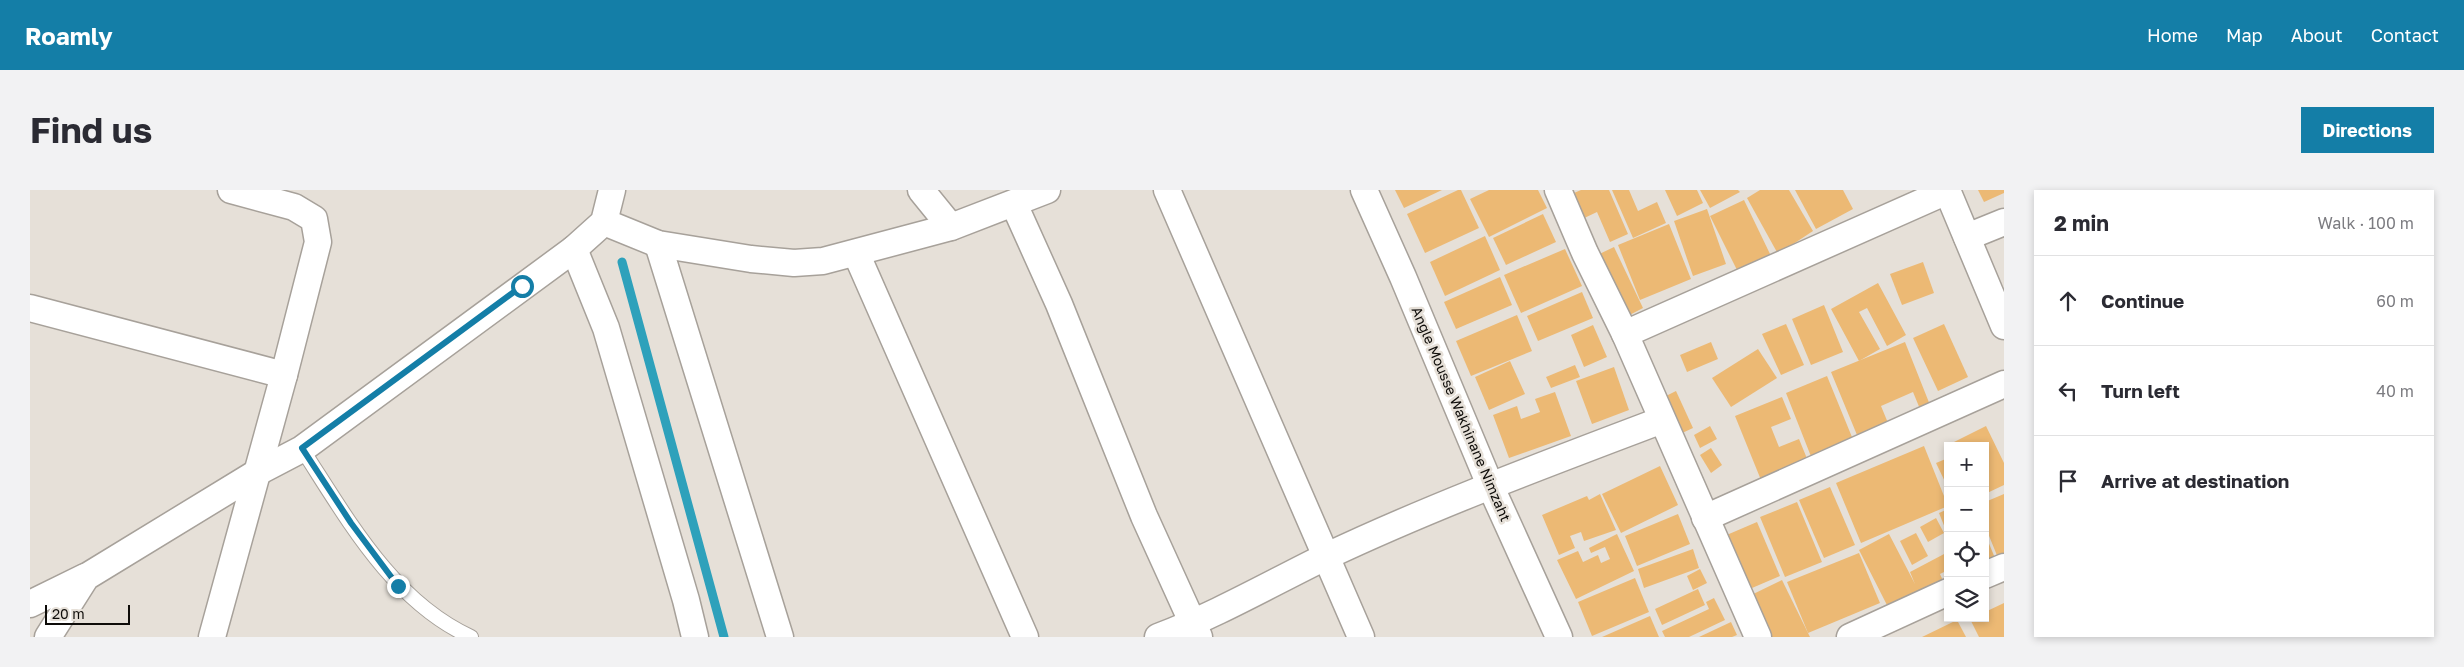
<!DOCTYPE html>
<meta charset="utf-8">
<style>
:root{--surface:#fff;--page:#f2f2f3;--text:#2b2b33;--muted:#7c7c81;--line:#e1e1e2;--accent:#147ea7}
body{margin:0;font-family:"Golos Text",sans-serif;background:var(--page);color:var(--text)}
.controls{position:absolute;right:15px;bottom:15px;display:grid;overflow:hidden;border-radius:0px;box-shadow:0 2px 8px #0003}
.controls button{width:45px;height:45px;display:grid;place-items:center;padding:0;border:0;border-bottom:1px solid var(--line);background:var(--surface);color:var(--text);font:25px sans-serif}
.scale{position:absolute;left:15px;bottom:12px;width:85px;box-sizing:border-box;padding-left:5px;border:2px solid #0e0c09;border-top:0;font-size:14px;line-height:18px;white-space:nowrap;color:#0e0c09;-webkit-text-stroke:4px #e6e0d8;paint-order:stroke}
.stop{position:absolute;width:15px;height:15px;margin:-11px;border:4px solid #147ea7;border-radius:50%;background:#fff}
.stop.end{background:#147ea7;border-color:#fff;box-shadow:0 1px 5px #0008}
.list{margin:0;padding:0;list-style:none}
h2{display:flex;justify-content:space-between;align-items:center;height:65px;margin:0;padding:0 20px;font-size:21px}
h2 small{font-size:16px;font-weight:400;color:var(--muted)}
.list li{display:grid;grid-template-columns:32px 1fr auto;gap:15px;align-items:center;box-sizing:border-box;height:90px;padding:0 20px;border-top:1px solid var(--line)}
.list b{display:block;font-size:19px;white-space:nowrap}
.list em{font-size:16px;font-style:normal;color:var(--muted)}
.icon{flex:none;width:28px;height:28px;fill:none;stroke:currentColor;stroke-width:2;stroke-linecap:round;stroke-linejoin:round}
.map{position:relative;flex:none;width:1974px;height:447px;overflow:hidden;border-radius:0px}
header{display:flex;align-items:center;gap:30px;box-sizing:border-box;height:70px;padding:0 25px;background:var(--accent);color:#fff}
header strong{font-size:24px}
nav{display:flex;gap:28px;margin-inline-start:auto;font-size:18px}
.intro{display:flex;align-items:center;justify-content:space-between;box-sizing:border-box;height:120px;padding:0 30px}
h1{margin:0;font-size:35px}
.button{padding:12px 22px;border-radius:0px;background:var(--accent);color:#fff;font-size:18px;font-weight:700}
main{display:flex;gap:30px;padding:0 30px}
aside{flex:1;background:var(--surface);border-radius:0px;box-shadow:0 2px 8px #0003}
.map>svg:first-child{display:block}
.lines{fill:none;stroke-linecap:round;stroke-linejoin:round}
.stream{stroke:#2ea1bb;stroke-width:9}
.building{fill:#ecb974}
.service-casing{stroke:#a7a19a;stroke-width:16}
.minor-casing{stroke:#a7a19a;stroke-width:29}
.service{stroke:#fff;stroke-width:14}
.minor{stroke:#fff;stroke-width:26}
.route{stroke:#147ea7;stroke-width:6}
.labels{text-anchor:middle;stroke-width:5;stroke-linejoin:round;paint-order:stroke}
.street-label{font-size:14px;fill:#0e0c09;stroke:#e6e0d8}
</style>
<header>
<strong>Roamly</strong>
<nav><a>Home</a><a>Map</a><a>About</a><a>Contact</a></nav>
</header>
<div class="intro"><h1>Find us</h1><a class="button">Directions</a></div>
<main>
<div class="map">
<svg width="1974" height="447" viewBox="0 0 1974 447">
<rect width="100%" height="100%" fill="#e6e0d8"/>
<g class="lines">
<polyline class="stream" points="592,72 694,447"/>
</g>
<g class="building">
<polygon points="1365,0 1412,0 1374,18"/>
<polygon points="1428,0 1431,0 1449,38 1395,63 1377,24"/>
<polygon points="1459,0 1508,0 1517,18 1459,47 1440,9"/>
<polygon points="1551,0 1579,0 1598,44 1580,52 1567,22 1548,31 1537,6"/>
<polygon points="1582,0 1599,0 1608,21 1627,12 1636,33 1603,48"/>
<polygon points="1635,0 1667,0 1673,13 1647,26"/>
<polygon points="1670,0 1708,0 1710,2 1680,18"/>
<polygon points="1730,0 1759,0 1783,41 1748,64 1717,8"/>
<polygon points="1765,0 1813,0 1823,19 1786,39"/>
<polygon points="1948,0 1974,0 1974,3 1954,12"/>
<polygon points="1714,10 1741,66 1708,82 1680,26"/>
<polygon points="1677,19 1696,74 1663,86 1644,31"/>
<polygon points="1513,24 1526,52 1476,75 1463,48"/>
<polygon points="1639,34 1661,89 1610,110 1588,55"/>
<polygon points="1455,46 1470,80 1415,106 1400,72"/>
<polygon points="1584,57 1613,118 1590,130 1561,68"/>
<polygon points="1535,59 1552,96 1491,123 1474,85"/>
<polygon points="1893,72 1904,103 1872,115 1860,84"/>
<polygon points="1470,87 1482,115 1426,139 1414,112"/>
<polygon points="1848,93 1876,145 1857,156 1837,118 1829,122 1850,159 1829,171 1801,119"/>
<polygon points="1552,102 1563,128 1508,151 1497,126"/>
<polygon points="1794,115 1813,162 1781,175 1762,129"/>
<polygon points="1487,125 1502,161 1441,186 1426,151"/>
<polygon points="1756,134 1774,175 1751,185 1732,144"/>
<polygon points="1914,134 1938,187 1908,201 1883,148"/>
<polygon points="1563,135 1577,167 1554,177 1541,145"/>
<polygon points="1681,152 1688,169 1657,182 1650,165"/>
<polygon points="1875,152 1900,215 1890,219 1883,202 1851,216 1858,233 1827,245 1801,182"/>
<polygon points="1728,159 1747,188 1701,217 1682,188"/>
<polygon points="1480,171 1495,204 1459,220 1445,187"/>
<polygon points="1545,175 1550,187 1521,198 1516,187"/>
<polygon points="1584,177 1599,220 1562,234 1546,191"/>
<polygon points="1797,186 1824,252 1782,269 1756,203"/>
<polygon points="1646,201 1663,238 1650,244 1634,207"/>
<polygon points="1525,202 1541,246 1479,268 1463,225 1487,216 1491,229 1510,222 1505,209"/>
<polygon points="1752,207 1761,229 1741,237 1749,257 1769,249 1778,271 1731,290 1705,226"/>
<polygon points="1680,236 1687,249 1670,258 1664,245"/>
<polygon points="1956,236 1974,273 1974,295 1955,304 1955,256 1920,254"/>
<polygon points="1894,256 1918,316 1831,353 1806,293"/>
<polygon points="1681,258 1692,275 1681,283 1670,265"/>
<polygon points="1918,268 1918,298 1906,273"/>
<polygon points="1630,276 1648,315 1591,343 1572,304"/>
<polygon points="1800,297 1825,355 1794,368 1769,310"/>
<polygon points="1570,304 1586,340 1554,351 1551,342 1540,346 1545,358 1529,365 1512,325 1557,306 1559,310"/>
<polygon points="1974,304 1974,366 1968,368 1955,336 1955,312"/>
<polygon points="1767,312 1792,372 1755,387 1730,327"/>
<polygon points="1918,319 1918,337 1915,338 1909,323"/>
<polygon points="1648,324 1660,354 1607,376 1595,346"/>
<polygon points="1906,328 1914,343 1898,352 1890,337"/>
<polygon points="1727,332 1750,386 1715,401 1692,347"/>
<polygon points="1886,343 1898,366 1882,375 1870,351"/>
<polygon points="1587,344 1604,381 1546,409 1527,370 1548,361 1553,372 1568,365 1571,373 1580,369 1575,357 1561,363 1559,358"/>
<polygon points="1859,344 1885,394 1880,382 1916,363 1918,367 1918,380 1910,384 1914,393 1860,421 1829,360"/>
<polygon points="1955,344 1965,368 1955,372"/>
<polygon points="1663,359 1669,378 1614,398 1608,379"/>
<polygon points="1829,363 1850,413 1778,443 1757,392"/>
<polygon points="1670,379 1677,393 1663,400 1657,386"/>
<polygon points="1605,388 1619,422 1562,446 1548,412"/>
<polygon points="1752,390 1780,447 1733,447 1715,408"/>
<polygon points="1668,399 1675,415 1632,435 1625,419"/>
<polygon points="1684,408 1695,430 1659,447 1635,447 1632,441 1679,419 1676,412"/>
<polygon points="1974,413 1974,447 1949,447 1940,429 1955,428 1955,422"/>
<polygon points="1620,426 1629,447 1572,447"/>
<polygon points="1927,430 1936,447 1892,447"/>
<polygon points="1701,432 1707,445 1702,447 1669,447"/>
</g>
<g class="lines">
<g class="service-casing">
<path id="service" d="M272,259C317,328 362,411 441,447"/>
</g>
<g class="minor-casing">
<g id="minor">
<polyline points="891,0 921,37"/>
<polyline points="1137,0 1331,447"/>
<polyline points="1334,0 1373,87 1460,295 1529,447"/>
<polyline points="1528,0 1555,63 1595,144 1728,447"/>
<polyline points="1917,0 1974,136"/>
<polyline points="984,14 1029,114 1114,326 1169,447"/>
<polyline points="574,32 628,54 721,69 764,73 793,71 921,37 1017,0"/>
<polyline points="1937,47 1974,32"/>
<polyline points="628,54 750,447"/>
<polyline points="544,59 576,138 656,410 665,447"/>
<polyline points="826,63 995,447"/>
<polyline points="0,118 254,185"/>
<polyline points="1595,144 1917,1"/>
<polyline points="1675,328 1974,194"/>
<polyline points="1955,385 1974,377"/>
<polyline points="0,414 55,387"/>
<polyline points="18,447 56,387 228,282 272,259 544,59 574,32 582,0"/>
<polyline points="182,447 254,185 288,52 284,29 264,17 201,0"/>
<path d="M1128,447C1186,425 1240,394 1295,367C1405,315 1519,273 1632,230"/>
<polyline points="1820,447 1918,402"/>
</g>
</g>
<use href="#service" class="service"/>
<use href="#minor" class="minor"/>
</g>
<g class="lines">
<polyline class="route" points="368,396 321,333 272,258 492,96"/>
</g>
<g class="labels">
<g class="street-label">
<text transform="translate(1431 224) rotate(67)" y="5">Angle Mousse Wakhinane Nimzaht</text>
</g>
</g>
</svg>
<div class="controls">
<button>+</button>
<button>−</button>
<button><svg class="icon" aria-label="locate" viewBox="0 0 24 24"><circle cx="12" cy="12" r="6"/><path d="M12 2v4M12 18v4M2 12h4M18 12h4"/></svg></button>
<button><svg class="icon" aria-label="layers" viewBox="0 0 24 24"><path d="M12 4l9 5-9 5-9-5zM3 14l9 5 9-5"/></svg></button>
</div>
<div class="scale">20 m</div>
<div class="stop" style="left:492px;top:96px"></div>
<div class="stop end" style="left:368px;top:396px"></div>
</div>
<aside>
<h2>2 min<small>Walk · 100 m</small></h2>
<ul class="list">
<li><svg class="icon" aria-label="ahead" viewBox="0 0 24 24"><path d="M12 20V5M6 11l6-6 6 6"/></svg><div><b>Continue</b></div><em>60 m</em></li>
<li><svg class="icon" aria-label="left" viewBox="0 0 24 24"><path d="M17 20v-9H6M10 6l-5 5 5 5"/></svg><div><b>Turn left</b></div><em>40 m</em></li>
<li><svg class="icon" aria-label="arrive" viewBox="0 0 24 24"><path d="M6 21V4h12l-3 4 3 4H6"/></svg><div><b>Arrive at destination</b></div></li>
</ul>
</aside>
</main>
